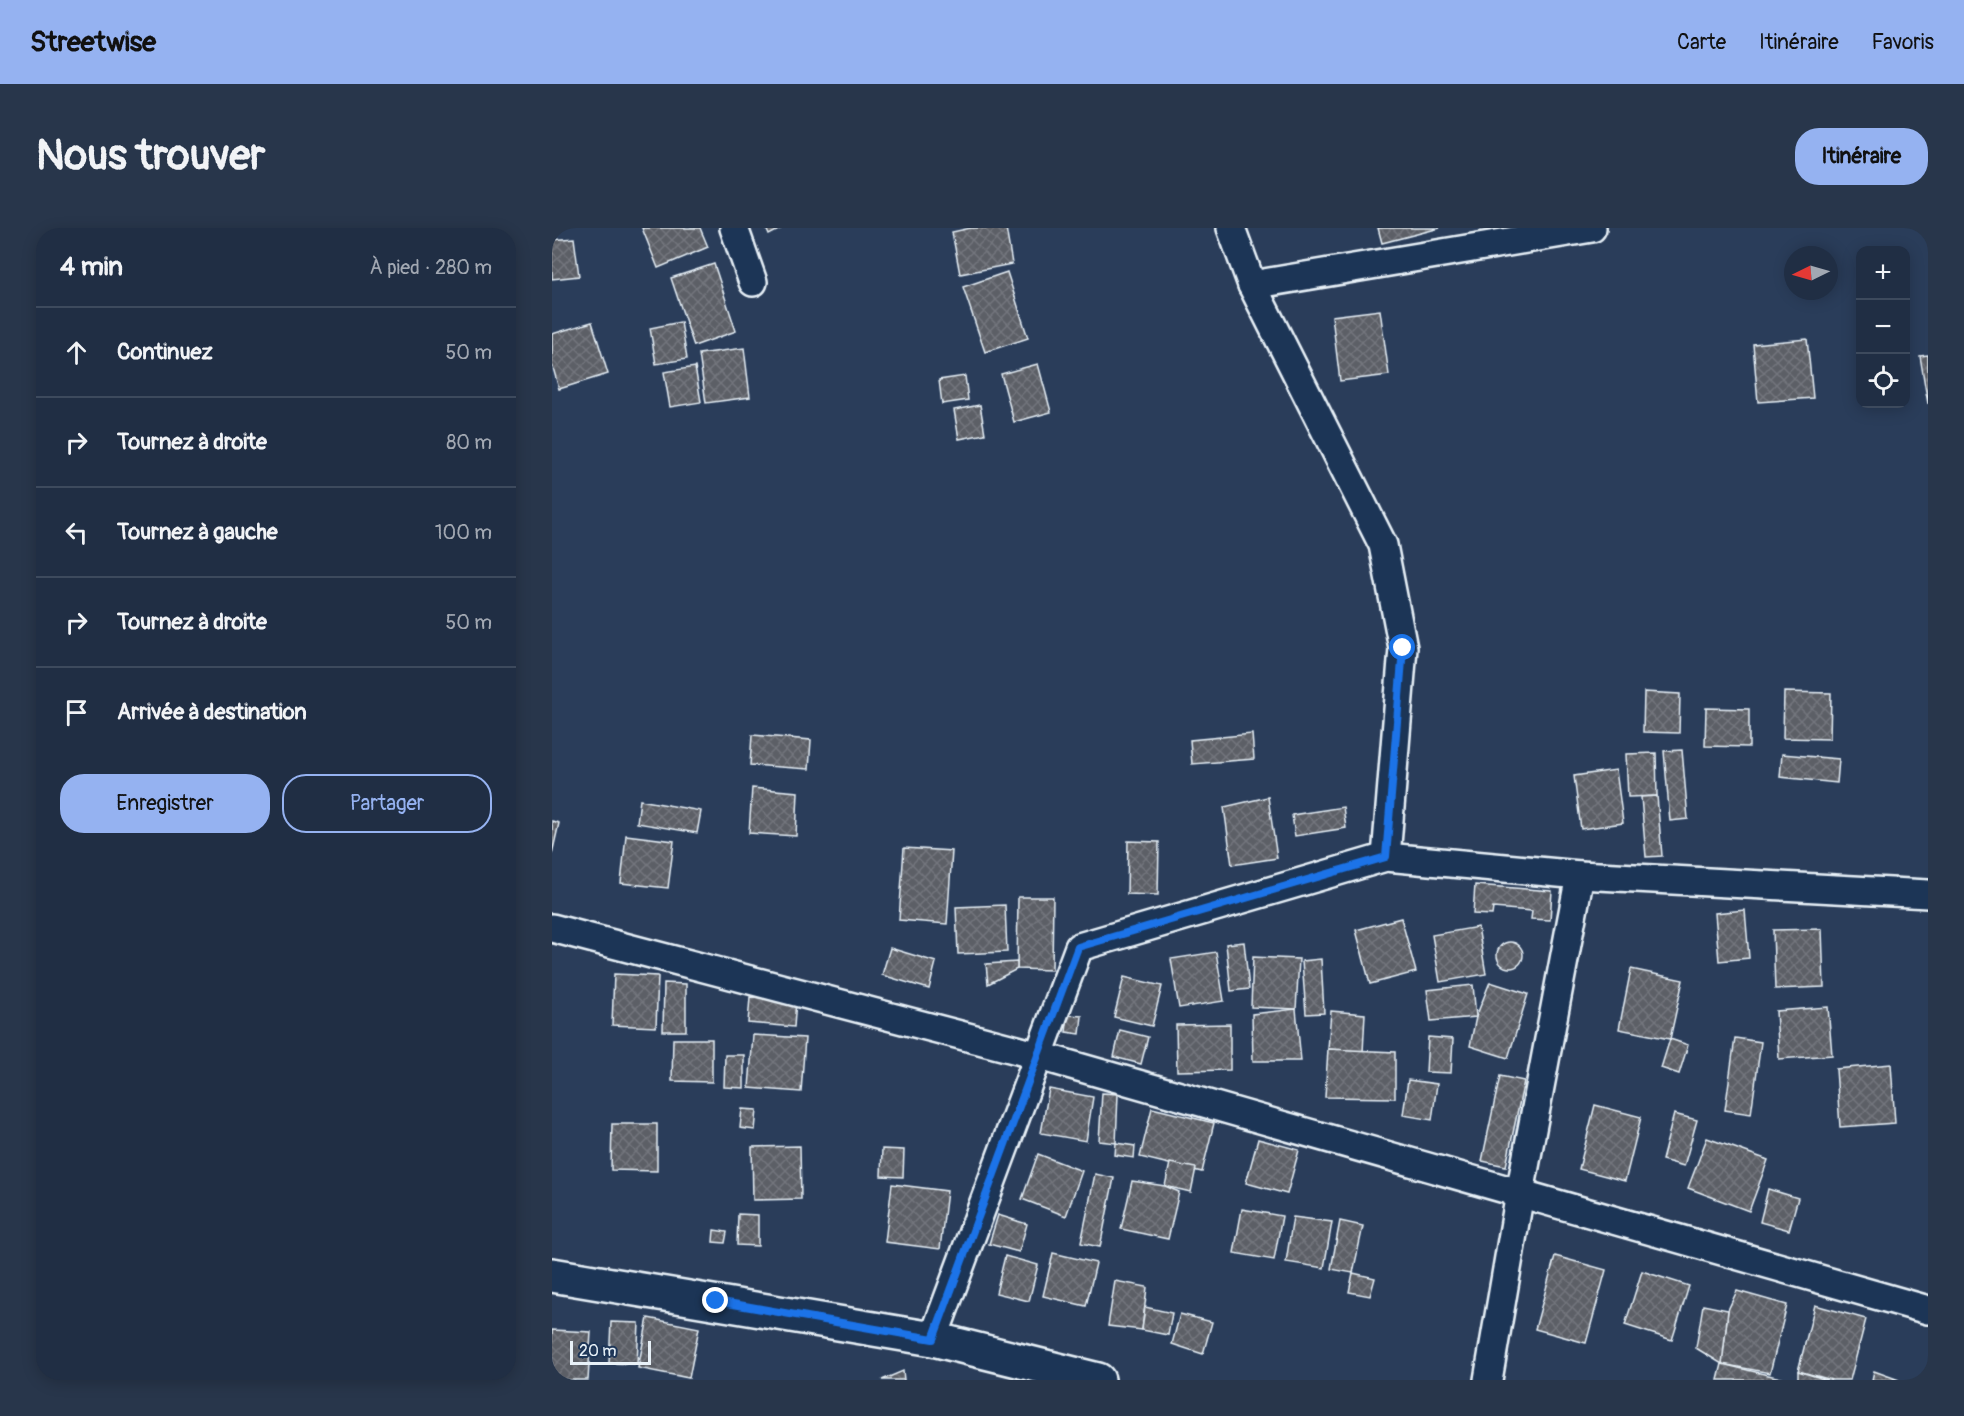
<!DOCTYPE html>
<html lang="fr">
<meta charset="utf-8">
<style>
:root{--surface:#202e44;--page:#28364b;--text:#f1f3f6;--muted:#a2a8b2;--line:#3d4a5d;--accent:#95b2f1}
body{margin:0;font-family:Pangolin,sans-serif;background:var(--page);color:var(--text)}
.controls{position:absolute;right:18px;top:18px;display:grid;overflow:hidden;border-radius:12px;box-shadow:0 3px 15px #0003}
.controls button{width:54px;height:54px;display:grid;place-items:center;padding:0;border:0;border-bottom:2px solid var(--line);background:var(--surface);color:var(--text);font:30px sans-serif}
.compass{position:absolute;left:1232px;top:18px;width:54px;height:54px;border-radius:50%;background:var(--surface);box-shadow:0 3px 15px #0003;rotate:265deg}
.scale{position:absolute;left:18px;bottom:15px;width:81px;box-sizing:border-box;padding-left:6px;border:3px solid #e8f1f8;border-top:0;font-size:16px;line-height:21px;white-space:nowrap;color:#e8f1f8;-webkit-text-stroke:4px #1d3557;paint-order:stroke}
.stop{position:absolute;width:18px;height:18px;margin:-14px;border:4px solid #1a73e8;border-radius:50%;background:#fff}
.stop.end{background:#1a73e8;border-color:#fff;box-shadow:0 2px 6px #0008}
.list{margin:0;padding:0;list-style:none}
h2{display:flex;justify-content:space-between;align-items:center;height:78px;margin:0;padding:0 24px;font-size:26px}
h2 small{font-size:20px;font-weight:400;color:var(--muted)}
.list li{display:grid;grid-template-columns:39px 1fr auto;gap:18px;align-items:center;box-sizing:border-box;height:90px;padding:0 24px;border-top:2px solid var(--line)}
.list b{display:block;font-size:22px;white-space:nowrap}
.list em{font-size:20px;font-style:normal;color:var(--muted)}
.actions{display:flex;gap:12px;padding:18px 24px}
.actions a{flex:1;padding:14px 0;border:2px solid var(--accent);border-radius:24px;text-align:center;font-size:21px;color:var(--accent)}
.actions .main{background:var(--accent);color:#111}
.icon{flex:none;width:33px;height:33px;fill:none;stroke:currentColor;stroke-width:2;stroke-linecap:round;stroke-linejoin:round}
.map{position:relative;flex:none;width:1376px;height:1152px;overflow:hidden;border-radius:24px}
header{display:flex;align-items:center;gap:36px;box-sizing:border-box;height:84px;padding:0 30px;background:var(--accent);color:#111}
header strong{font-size:28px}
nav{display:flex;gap:33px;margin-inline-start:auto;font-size:21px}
.intro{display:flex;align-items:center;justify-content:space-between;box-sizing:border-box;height:144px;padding:0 36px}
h1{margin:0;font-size:42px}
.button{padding:15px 27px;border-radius:24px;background:var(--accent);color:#111;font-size:21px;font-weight:700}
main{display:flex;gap:36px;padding:0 36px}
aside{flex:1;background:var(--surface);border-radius:24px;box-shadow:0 3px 15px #0003}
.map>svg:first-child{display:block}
.building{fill:url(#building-cross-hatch);stroke:#e8f1f8;stroke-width:1.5}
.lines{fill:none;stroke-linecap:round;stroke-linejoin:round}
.minor-casing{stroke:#e8f1f8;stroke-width:32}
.primary-casing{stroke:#e8f1f8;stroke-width:38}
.minor{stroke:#1d3557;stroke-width:27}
.primary{stroke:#1d3557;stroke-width:33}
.route{stroke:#1a73e8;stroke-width:8}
</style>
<header>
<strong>Streetwise</strong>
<nav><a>Carte</a><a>Itinéraire</a><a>Favoris</a></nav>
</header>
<div class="intro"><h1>Nous trouver</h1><a class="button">Itinéraire</a></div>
<main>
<aside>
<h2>4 min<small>À pied · 280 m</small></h2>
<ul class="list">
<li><svg class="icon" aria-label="ahead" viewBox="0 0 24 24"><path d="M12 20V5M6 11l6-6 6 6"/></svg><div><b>Continuez</b></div><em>50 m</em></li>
<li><svg class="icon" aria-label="right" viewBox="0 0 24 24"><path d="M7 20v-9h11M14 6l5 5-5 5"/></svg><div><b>Tournez à droite</b></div><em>80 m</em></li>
<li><svg class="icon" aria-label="left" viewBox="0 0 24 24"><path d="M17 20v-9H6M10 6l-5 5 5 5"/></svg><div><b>Tournez à gauche</b></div><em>100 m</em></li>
<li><svg class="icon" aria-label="right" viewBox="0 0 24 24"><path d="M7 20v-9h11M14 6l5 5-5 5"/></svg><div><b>Tournez à droite</b></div><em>50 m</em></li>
<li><svg class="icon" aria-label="arrive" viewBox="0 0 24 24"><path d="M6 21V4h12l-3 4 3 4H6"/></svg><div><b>Arrivée à destination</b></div></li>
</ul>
<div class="actions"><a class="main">Enregistrer</a><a>Partager</a></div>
</aside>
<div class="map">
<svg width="1376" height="1152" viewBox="0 0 1376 1152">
<defs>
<pattern id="building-cross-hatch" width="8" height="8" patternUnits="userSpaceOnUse" patternTransform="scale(1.5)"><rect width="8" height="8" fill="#5c5f66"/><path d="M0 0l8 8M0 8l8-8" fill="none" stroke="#73767d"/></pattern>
</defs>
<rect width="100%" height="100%" fill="#2a3d5a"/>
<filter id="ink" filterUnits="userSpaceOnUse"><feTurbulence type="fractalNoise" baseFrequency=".0167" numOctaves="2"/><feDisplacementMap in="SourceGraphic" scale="12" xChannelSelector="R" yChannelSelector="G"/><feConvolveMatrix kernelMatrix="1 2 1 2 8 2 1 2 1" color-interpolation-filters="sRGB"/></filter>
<g filter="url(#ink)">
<g class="building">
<polygon points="90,0 148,0 156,19 106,40"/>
<polygon points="214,0 230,0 217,7"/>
<polygon points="419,0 454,0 460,36 408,46 400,4"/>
<polygon points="826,0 888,0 830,15"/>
<polygon points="22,10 27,48 0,51 0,12"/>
<polygon points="162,36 184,103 142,118 119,50"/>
<polygon points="455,44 476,110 433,124 411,59"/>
<polygon points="828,82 837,147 788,153 780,88"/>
<polygon points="40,94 56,146 7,161 0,136 0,106"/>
<polygon points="129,94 135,131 104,136 98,100"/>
<polygon points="1255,111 1261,170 1206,174 1201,116"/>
<polygon points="192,120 198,169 154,175 147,126"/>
<polygon points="1376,127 1376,176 1368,128"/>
<polygon points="486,136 499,184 462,194 449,146"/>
<polygon points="143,139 149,174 118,179 112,144"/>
<polygon points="413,148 416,172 390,176 387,152"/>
<polygon points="428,177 433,206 407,211 402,182"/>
<polygon points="1092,464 1128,466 1127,505 1091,504"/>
<polygon points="1232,464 1279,465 1278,511 1231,510"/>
<polygon points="1154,480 1197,481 1197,519 1153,518"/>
<polygon points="700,506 702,531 640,536 638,512"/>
<polygon points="200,507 259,512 257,541 198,537"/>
<polygon points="1130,522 1136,591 1118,593 1112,523"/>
<polygon points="1104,525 1105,568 1076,569 1074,526"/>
<polygon points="1230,526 1287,531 1285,555 1228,549"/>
<polygon points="1064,542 1071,595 1029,601 1022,548"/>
<polygon points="200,560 246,564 244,608 197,605"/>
<polygon points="1105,568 1110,628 1094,629 1089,569"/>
<polygon points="716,569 725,630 680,637 672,579"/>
<polygon points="88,572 149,583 145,605 85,595"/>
<polygon points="791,579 794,600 743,608 740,587"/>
<polygon points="0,593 7,595 0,626"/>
<polygon points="74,607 122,613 116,660 69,655"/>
<polygon points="576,613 607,614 606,667 575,666"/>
<polygon points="352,620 400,623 395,696 347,692"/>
<polygon points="923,657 1000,663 998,692 979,691 980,683 941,680 940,687 921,686"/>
<polygon points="466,669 501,669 500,742 465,741"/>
<polygon points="453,677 455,724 406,726 404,679"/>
<polygon points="1193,682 1197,730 1167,733 1163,685"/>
<polygon points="849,690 864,744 818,756 804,702"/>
<polygon points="926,699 934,746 888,754 880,707"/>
<polygon points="1270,701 1272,759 1223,761 1221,702"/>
<circle cx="958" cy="727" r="13"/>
<polygon points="692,714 697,761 679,763 674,716"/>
<polygon points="338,720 384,734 377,761 330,747"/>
<polygon points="664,724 672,773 627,780 619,731"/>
<polygon points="701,729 747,731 744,781 699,779"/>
<polygon points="769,731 772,785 754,786 750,733"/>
<polygon points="465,734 465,741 436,756 434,736"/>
<polygon points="1079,741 1131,752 1118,811 1067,801"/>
<polygon points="62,746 106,748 104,799 60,797"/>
<polygon points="572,749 610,758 600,798 562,789"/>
<polygon points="938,754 976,766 956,830 918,818 924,789"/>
<polygon points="112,755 134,756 134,803 111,803"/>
<polygon points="921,757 924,789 879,793 875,762"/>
<polygon points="198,769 244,772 242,799 196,795"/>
<polygon points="1276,779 1280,827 1227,831 1224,783"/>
<polygon points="744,781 749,833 701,833 700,786"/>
<polygon points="779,783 813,786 811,824 776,821"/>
<polygon points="516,787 530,788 528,806 514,804"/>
<polygon points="678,796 678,842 625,843 624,797"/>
<polygon points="568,802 596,809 589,836 562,829"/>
<polygon points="201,807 253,810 249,864 197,860"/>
<polygon points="876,809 901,811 899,845 874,844"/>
<polygon points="1183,810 1209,814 1199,886 1173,882"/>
<polygon points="121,811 160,811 160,854 120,853"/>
<polygon points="1118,811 1136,817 1127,846 1109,840"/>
<polygon points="776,821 843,824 843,870 773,869"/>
<polygon points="173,827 192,827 192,860 172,859"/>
<polygon points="1339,836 1343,895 1288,899 1284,841"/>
<polygon points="948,848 972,853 954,938 930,933"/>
<polygon points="856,852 885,856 880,892 851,887"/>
<polygon points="497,861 541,869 534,913 489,905"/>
<polygon points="550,865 566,866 564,915 547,913"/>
<polygon points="1043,877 1089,889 1073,953 1027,941"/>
<polygon points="600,880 662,895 650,944 588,929"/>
<polygon points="190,881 205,882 203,902 188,900"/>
<polygon points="1122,886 1145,892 1132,938 1110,932"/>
<polygon points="60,896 105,896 105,943 59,942"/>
<polygon points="1155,910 1216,932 1197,983 1136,960"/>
<polygon points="706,911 747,922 735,966 694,955"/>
<polygon points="564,915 583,918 582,930 563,927"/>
<polygon points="248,918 249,971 201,972 200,919"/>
<polygon points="330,921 352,922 351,949 329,948"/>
<polygon points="486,926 530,943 514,988 470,971"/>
<polygon points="618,935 644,940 639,964 613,958"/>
<polygon points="543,946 562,950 548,1019 529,1015"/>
<polygon points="580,953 613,958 627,964 616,1011 569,1001"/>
<polygon points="340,956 395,963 388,1021 333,1014"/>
<polygon points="1216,961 1246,970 1237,1002 1208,994"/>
<polygon points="690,981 730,988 722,1032 682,1025"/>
<polygon points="186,986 206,987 206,1018 185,1017"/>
<polygon points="446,987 475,996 467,1024 437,1016"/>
<polygon points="741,989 780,994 772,1040 734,1034"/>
<polygon points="788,993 811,998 801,1045 779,1041"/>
<polygon points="162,1002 175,1004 173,1015 161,1014"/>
<polygon points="501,1025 544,1035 534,1078 491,1068"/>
<polygon points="453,1028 486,1037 477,1073 444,1065"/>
<polygon points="1003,1028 1054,1042 1034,1115 983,1101"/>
<polygon points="1090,1043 1137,1058 1120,1112 1073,1097"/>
<polygon points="801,1045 823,1050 818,1068 797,1064"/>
<polygon points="563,1053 595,1059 590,1102 556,1098"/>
<polygon points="1185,1063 1235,1077 1218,1145 1170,1136 1176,1082"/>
<polygon points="1151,1077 1176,1082 1170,1136 1144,1120"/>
<polygon points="1263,1077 1314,1091 1298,1152 1280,1152 1246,1143"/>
<polygon points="593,1079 620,1085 616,1107 590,1102"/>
<polygon points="628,1086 660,1094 651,1126 620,1116"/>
<polygon points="96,1090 147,1100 137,1150 86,1140"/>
<polygon points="59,1094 87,1095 85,1136 57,1135"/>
<polygon points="0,1102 39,1104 36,1152 0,1152"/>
<polygon points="1170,1136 1237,1152 1166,1152"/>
<polygon points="351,1143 352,1152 330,1152"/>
<polygon points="1246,1143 1275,1152 1246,1152"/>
<polygon points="1322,1143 1347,1152 1320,1152"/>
</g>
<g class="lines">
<g class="minor-casing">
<g id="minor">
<polyline points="182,0 201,54"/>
<polyline points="679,0 700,57 831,317 851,420 834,629"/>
<polyline points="700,57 1040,0"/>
<polyline points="0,700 488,828 1376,1082"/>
<polyline points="381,1111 527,719 834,629 1028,647 1376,666"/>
<polyline points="936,1152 968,965 1028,647"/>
</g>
</g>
<g class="primary-casing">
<polyline id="primary" points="0,1047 381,1111 546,1152"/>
</g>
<use href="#minor" class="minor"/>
<use href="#primary" class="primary"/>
</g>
</g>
<g class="lines" filter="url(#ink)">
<polyline class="route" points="164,1073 381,1111 526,719 834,629 851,420"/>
</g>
</svg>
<div class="controls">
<button>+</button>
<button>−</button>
<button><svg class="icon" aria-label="locate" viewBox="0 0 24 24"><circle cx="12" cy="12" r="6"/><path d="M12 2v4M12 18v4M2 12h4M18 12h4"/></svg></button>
</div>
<svg class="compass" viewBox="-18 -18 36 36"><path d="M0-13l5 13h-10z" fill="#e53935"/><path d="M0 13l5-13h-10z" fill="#a2a8b2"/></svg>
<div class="scale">20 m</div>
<div class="stop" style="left:851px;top:420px"></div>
<div class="stop end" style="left:164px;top:1073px"></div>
</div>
</main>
